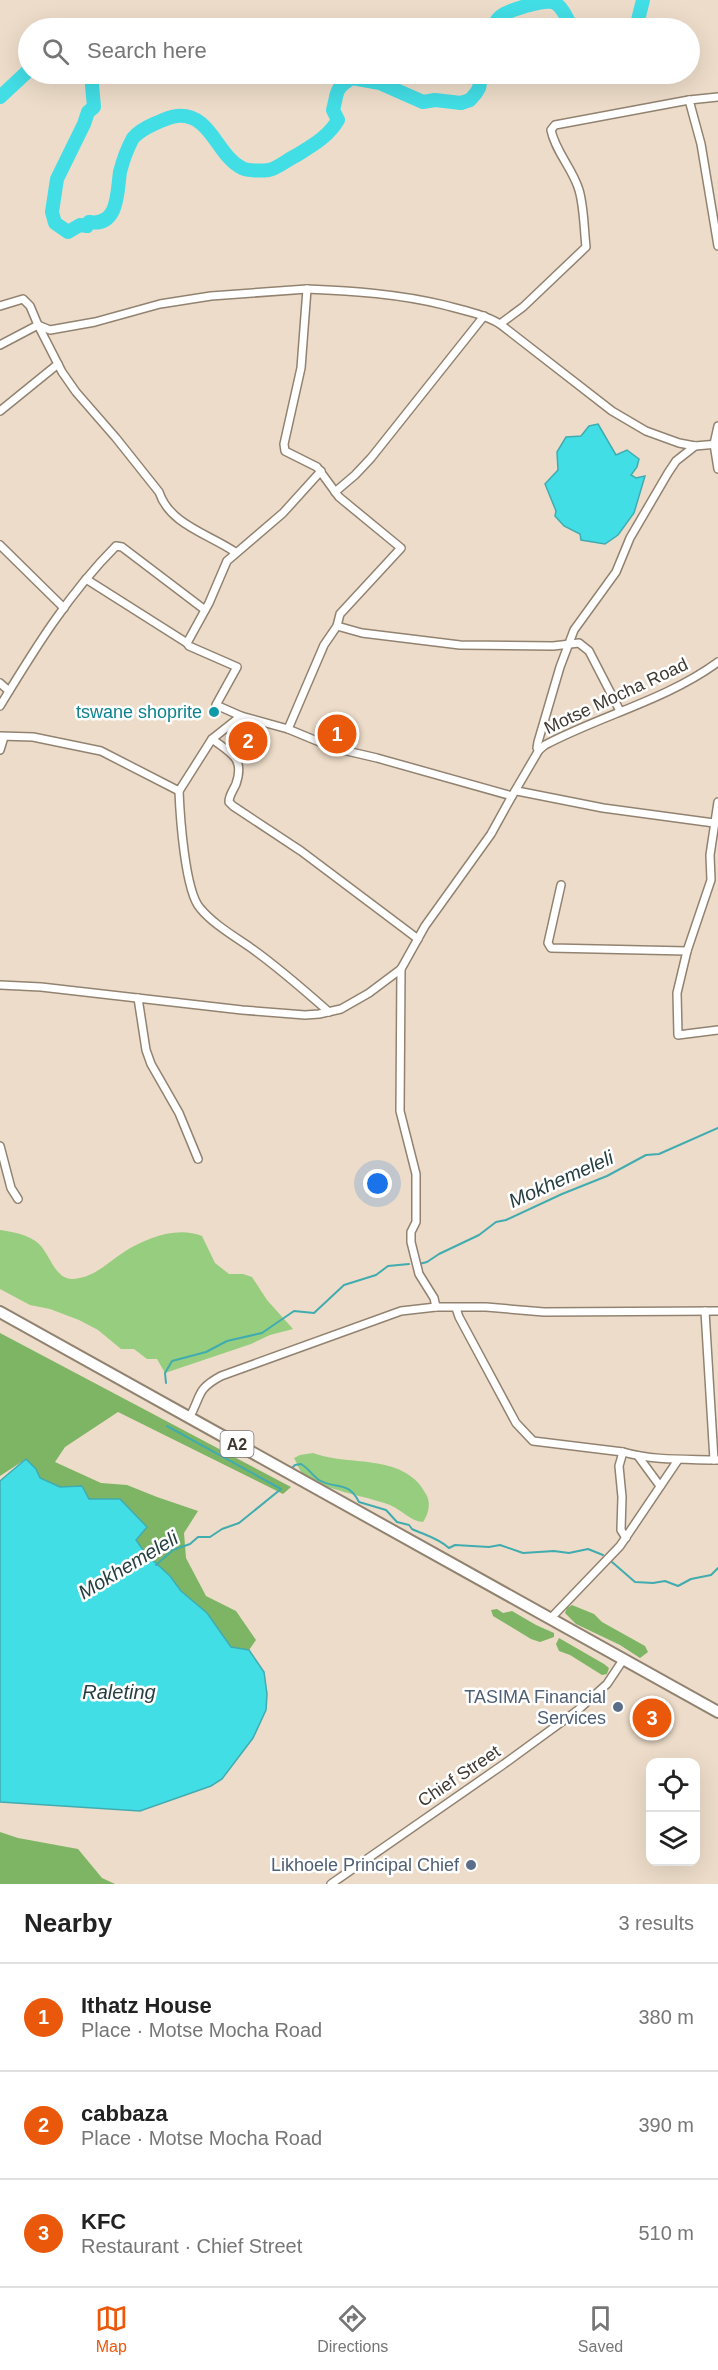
<!DOCTYPE html>
<meta charset="utf-8">
<style>
:root{--surface:#fff;--page:#f6f6f6;--text:#222;--muted:#767676;--line:#e0e0e0;--accent:#ea580c}
body{margin:0;font-family:Helvetica,sans-serif;background:var(--page);color:var(--text)}
.controls{position:absolute;right:18px;bottom:18px;display:grid;overflow:hidden;border-radius:12px;box-shadow:0 6px 24px #0002}
.controls button{width:54px;height:54px;display:grid;place-items:center;padding:0;border:0;border-bottom:2px solid var(--line);background:var(--surface);color:var(--text);font:30px sans-serif}
.you{position:absolute;left:378px;top:1184px;width:21px;height:21px;margin:-15px;border:4px solid #fff;border-radius:50%;background:#1a73e8;box-shadow:0 0 0 9px #1a73e833}
.badge{display:grid;place-items:center;width:39px;height:39px;border-radius:50%;background:var(--accent);color:#fff;font-size:20px;font-weight:700}
.pin{position:absolute;translate:-50% -50%;border:3px solid #fff;box-shadow:0 2px 6px #0006}
.list{margin:0;padding:0;list-style:none}
h2{display:flex;justify-content:space-between;align-items:center;height:78px;margin:0;padding:0 24px;font-size:26px}
h2 small{font-size:20px;font-weight:400;color:var(--muted)}
.list li{display:grid;grid-template-columns:39px 1fr auto;gap:18px;align-items:center;box-sizing:border-box;height:108px;padding:0 24px;border-top:2px solid var(--line)}
.list b{display:block;font-size:22px;white-space:nowrap}
.list p{margin:0;font-size:20px;white-space:nowrap;color:var(--muted)}
.list em{font-size:20px;font-style:normal;color:var(--muted)}
.icon{flex:none;width:33px;height:33px;fill:none;stroke:currentColor;stroke-width:2;stroke-linecap:round;stroke-linejoin:round}
.map{position:relative;flex:none;width:718px;height:1884px;overflow:hidden}
.search{position:absolute;background:var(--surface);box-shadow:0 6px 24px #0002;left:18px;right:18px;top:18px;height:66px;display:flex;align-items:center;gap:15px;box-sizing:border-box;padding:0 21px;border-radius:33px;color:var(--muted);font-size:22px}
.sheet{height:402px;background:var(--surface)}
nav{display:flex;justify-content:space-around;align-items:center;box-sizing:border-box;height:84px;border-top:2px solid var(--line);background:var(--surface);font-size:16px;color:var(--muted)}
nav a{display:grid;justify-items:center;gap:3px}
nav .on{color:var(--accent)}
.map>svg:first-child{display:block}
.green{fill:#97cd7f}
.forest{fill:#7db564}
.water{fill:#42dee6;stroke:#41acb0;stroke-width:1.5}
.lines{fill:none;stroke-linecap:round;stroke-linejoin:round}
.stream{stroke:#41acb0;stroke-width:2}
.river{stroke:#42dee6;stroke-width:14}
.minor-casing{stroke:#928371;stroke-width:10}
.primary-casing{stroke:#928371;stroke-width:14}
.minor{stroke:#fff;stroke-width:7}
.primary{stroke:#fff;stroke-width:10}
.culture-dot{fill:#0f9aa8;stroke:#fff;stroke-width:2}
.service-dot{fill:#5c6f8a;stroke:#fff;stroke-width:2}
.labels{text-anchor:middle;stroke-width:5;stroke-linejoin:round;paint-order:stroke}
.shield{fill:#fff;stroke:#797470;stroke-width:1.5}
.shield-label{font-size:16px;font-weight:bold;fill:#403932}
.street-label{font-size:18px;fill:#403932;stroke:#fff}
.culture-label{font-size:18px;fill:#0d838f;stroke:#fff;text-anchor:end}
.service-label{font-size:18px;fill:#4e5e75;stroke:#fff;text-anchor:end}
.water-label{font-size:20px;font-style:italic;fill:#263f40;stroke:#fff}
</style>
<div class="map">
<svg width="718" height="1884" viewBox="0 0 718 1884">
<rect width="100%" height="100%" fill="#eddcc9"/>
<g class="green">
<path d="M0,1230C13,1232 28,1234 39,1244C49,1253 55,1279 72,1279C94,1278 107,1263 124,1252C146,1238 177,1226 202,1236L215,1263L229,1274H243L252,1277L267,1300L293,1329L270,1335L251,1344L165,1373L157,1359H147L134,1349H121L98,1330L79,1320L50,1309L30,1305L0,1289Z"/>
<path d="M313,1453C350,1467 406,1452 427,1496C431,1504 428,1515 423,1522C410,1521 402,1510 390,1505C366,1496 322,1490 303,1474C299,1470 297,1463 294,1458L300,1455Z"/>
</g>
<g class="forest">
<polygon points="0,1333 291,1487 283,1494 118,1412 65,1447 55,1462 101,1483 127,1485 157,1497 198,1511 184,1533 186,1558 206,1596 236,1611 256,1640 249,1650 231,1647 207,1613 181,1591 170,1576 146,1554 136,1540 147,1527 120,1499 88,1499 82,1486 60,1487 40,1478 36,1469 26,1459 0,1476"/>
<polygon points="572,1605 594,1614 602,1622 645,1646 648,1652 640,1658 620,1645 576,1624 565,1613 567,1608"/>
<polygon points="497,1609 503,1613 512,1611 536,1625 554,1633 554,1637 540,1642 531,1639 493,1616 491,1610"/>
<polygon points="559,1638 604,1664 609,1668 607,1674 602,1675 570,1655 559,1651 556,1644"/>
<polygon points="0,1832 18,1838 78,1849 102,1878 115,1884 0,1884"/>
</g>
<g class="water">
<polygon points="598,424 616,455 627,450 639,459 637,467 631,475 636,478 645,476 634,513 618,535 605,544 581,540 580,534 564,526 555,516 556,511 545,484 558,470 557,452 566,437 581,436 589,426"/>
<polygon points="26,1459 36,1469 40,1478 60,1487 82,1486 89,1499 120,1499 147,1527 136,1540 146,1554 170,1576 181,1591 207,1613 231,1647 249,1650 264,1672 267,1694 266,1710 253,1738 222,1779 211,1786 140,1811 0,1802 0,1481"/>
</g>
<g class="lines">
<g class="stream">
<polyline points="419,1264 427,1262 439,1254 479,1235 496,1222 506,1220 562,1194 607,1176 646,1155 659,1154 718,1128"/>
<polyline points="166,1383 165,1373 172,1361 206,1352 227,1341 262,1333 294,1311 314,1313 344,1285 376,1275 388,1266 409,1264"/>
<path d="M291,1469L295,1465L301,1464C308,1468 312,1475 319,1480C336,1490 348,1480 359,1502L386,1510L397,1522L409,1525L412,1529C425,1535 438,1538 449,1548L455,1545L489,1547L500,1545L523,1553L554,1551L569,1553L588,1549L603,1555"/>
<polyline points="612,1562 635,1582 653,1583 665,1581 678,1586 691,1579 711,1575 718,1568"/>
<polyline points="156,1565 173,1550 190,1544 198,1537 210,1537 222,1529 239,1523 281,1489 167,1426"/>
</g>
<g class="river">
<path d="M494,28C495,23 496,20 501,16C509,10 542,0 552,2C562,4 568,21 572,28"/>
<polyline points="636,28 643,0"/>
<path d="M91,74L94,107L88,112L84,124L57,179L52,212L55,223L68,232L80,225L87,226L89,222C119,227 117,192 120,172C123,160 127,149 133,138C139,131 147,127 156,123C163,120 169,117 177,116C211,113 216,155 242,168C248,171 262,171 269,170C278,168 288,159 297,155C313,145 328,137 338,120L333,110C338,92 334,89 352,78L380,83L423,102L435,100L461,103L470,100L476,93L479,88L482,74"/>
<polyline points="0,97 28,71"/>
</g>
<g class="minor-casing">
<g id="minor">
<polyline points="689,100 701,144 718,246"/>
<polyline points="0,306 23,299 30,306 38,325 50,330 95,322 160,304 211,296 307,289"/>
<path d="M500,324L523,307L586,247C584,229 584,207 579,190C573,169 555,151 551,130L555,125L689,100L718,97"/>
<path d="M0,345L38,325L62,372L76,392L116,438L159,492C170,525 209,534 235,552"/>
<polyline points="0,411 58,364"/>
<polyline points="718,426 714,444 718,469"/>
<polyline points="335,492 355,475 371,458 484,316"/>
<polyline points="0,545 64,608"/>
<polyline points="86,579 187,643 209,603 227,561 283,513 321,471"/>
<path d="M337,626L340,614L401,548L339,497L317,467L285,451L284,444L301,368L307,289C354,291 399,294 444,305C463,310 483,314 500,324L612,411L646,431L679,443L695,446L718,444"/>
<polyline points="187,643 189,646 237,667 216,705 241,716"/>
<polyline points="0,683 9,691"/>
<path d="M0,706C34,650 69,593 116,546L122,547L205,610"/>
<polyline points="288,729 324,645 337,626 362,633 460,645 553,646 579,643 589,651 620,711"/>
<path d="M0,736L33,737L101,751L179,791L212,739L241,716L288,729L334,748L377,758L512,796L539,750L545,745C602,715 666,700 718,662"/>
<path d="M212,739C231,753 245,758 236,784C233,791 229,795 229,802L233,806L301,851L418,939"/>
<polyline points="0,750 4,737"/>
<polyline points="539,750 537,748 538,742 560,667 574,630 616,572 630,538 668,473 676,461 695,446"/>
<path d="M179,791C180,816 185,891 200,908C213,924 234,936 251,948C278,967 304,990 329,1012"/>
<polyline points="517,791 603,808 714,823"/>
<polyline points="718,802 710,855 711,880 687,951 677,993 678,1035 718,1030"/>
<polyline points="561,885 548,943 551,948 687,951"/>
<polyline points="401,969 400,1111 416,1174 416,1222 411,1232 411,1242 419,1274 434,1298 436,1307"/>
<polyline points="0,985 41,987 242,1010 305,1015 319,1014 341,1009 369,993 401,969 425,926 491,834 512,796"/>
<polyline points="138,998 146,1050 151,1064 179,1113 198,1159"/>
<polyline points="0,1146 11,1188 18,1199"/>
<path d="M456,1308L459,1317L516,1423L533,1441L623,1452C654,1461 686,1459 718,1460"/>
<polyline points="705,1311 714,1460"/>
<path d="M189,1418C202,1396 195,1390 221,1376L401,1311L436,1307H486L544,1312L718,1311"/>
<polyline points="623,1452 619,1466 622,1497 621,1530 626,1538"/>
<polyline points="638,1456 660,1486"/>
<polyline points="550,1619 620,1546 678,1460"/>
<polyline points="331,1884 504,1764 578,1710 607,1684 623,1660"/>
</g>
</g>
<g class="primary-casing">
<polyline id="primary" points="0,1312 718,1712"/>
</g>
<use href="#minor" class="minor"/>
<use href="#primary" class="primary"/>
</g>
<circle class="culture-dot" cx="214" cy="712" r="6"/>
<g class="service-dot">
<circle cx="618" cy="1707" r="6"/>
<circle cx="471" cy="1865" r="6"/>
</g>
<g class="labels">
<rect class="shield" x="220.5" y="1431" width="33" height="26" rx="4.5"/>
<g class="shield-label">
<text x="237" y="1450">A2</text>
</g>
<g class="street-label">
<text transform="translate(616 696) rotate(-25)" y="6">Motse Mocha Road</text>
<text transform="translate(459 1776) rotate(-34)" y="6">Chief Street</text>
</g>
<g class="culture-label">
<text x="202" y="718">tswane shoprite</text>
</g>
<g class="service-label">
<text x="606" y="1703">TASIMA Financial<tspan x="606" dy="21">Services</tspan></text>
<text x="459" y="1871">Likhoele Principal Chief</text>
</g>
<g class="water-label">
<text transform="translate(561 1179) rotate(-24)" y="7">Mokhemeleli</text>
<text transform="translate(128 1565) rotate(-31)" y="7">Mokhemeleli</text>
<text x="119" y="1699">Raleting</text>
</g>
</g>
</svg>
<div class="controls">
<button><svg class="icon" aria-label="locate" viewBox="0 0 24 24"><circle cx="12" cy="12" r="6"/><path d="M12 2v4M12 18v4M2 12h4M18 12h4"/></svg></button>
<button><svg class="icon" aria-label="layers" viewBox="0 0 24 24"><path d="M12 4l9 5-9 5-9-5zM3 14l9 5 9-5"/></svg></button>
</div>
<div class="you"></div>
<div class="pin badge" style="left:337px;top:734px">1</div>
<div class="pin badge" style="left:248px;top:741px">2</div>
<div class="pin badge" style="left:652px;top:1718px">3</div>
<div class="search"><svg class="icon" aria-label="search" viewBox="0 0 24 24"><circle cx="10" cy="10" r="6"/><path d="M15 15l6 6"/></svg>Search here</div>
</div>
<section class="sheet">
<h2>Nearby<small>3 results</small></h2>
<ul class="list">
<li><span class="badge">1</span><div><b>Ithatz House</b><p>Place · Motse Mocha Road</p></div><em>380 m</em></li>
<li><span class="badge">2</span><div><b>cabbaza</b><p>Place · Motse Mocha Road</p></div><em>390 m</em></li>
<li><span class="badge">3</span><div><b>KFC</b><p>Restaurant · Chief Street</p></div><em>510 m</em></li>
</ul>
</section>
<nav>
<a class="on"><svg class="icon" aria-label="map" viewBox="0 0 24 24"><path d="M3 6l6-2 6 2 6-2v14l-6 2-6-2-6 2zM9 4v14M15 6v14"/></svg>Map</a>
<a><svg class="icon" aria-label="directions" viewBox="0 0 24 24"><path d="M12 3l9 9-9 9-9-9zM9 14v-3h6M13 9l2 2-2 2"/></svg>Directions</a>
<a><svg class="icon" aria-label="saved" viewBox="0 0 24 24"><path d="M7 4h10v16l-5-4-5 4z"/></svg>Saved</a>
</nav>
